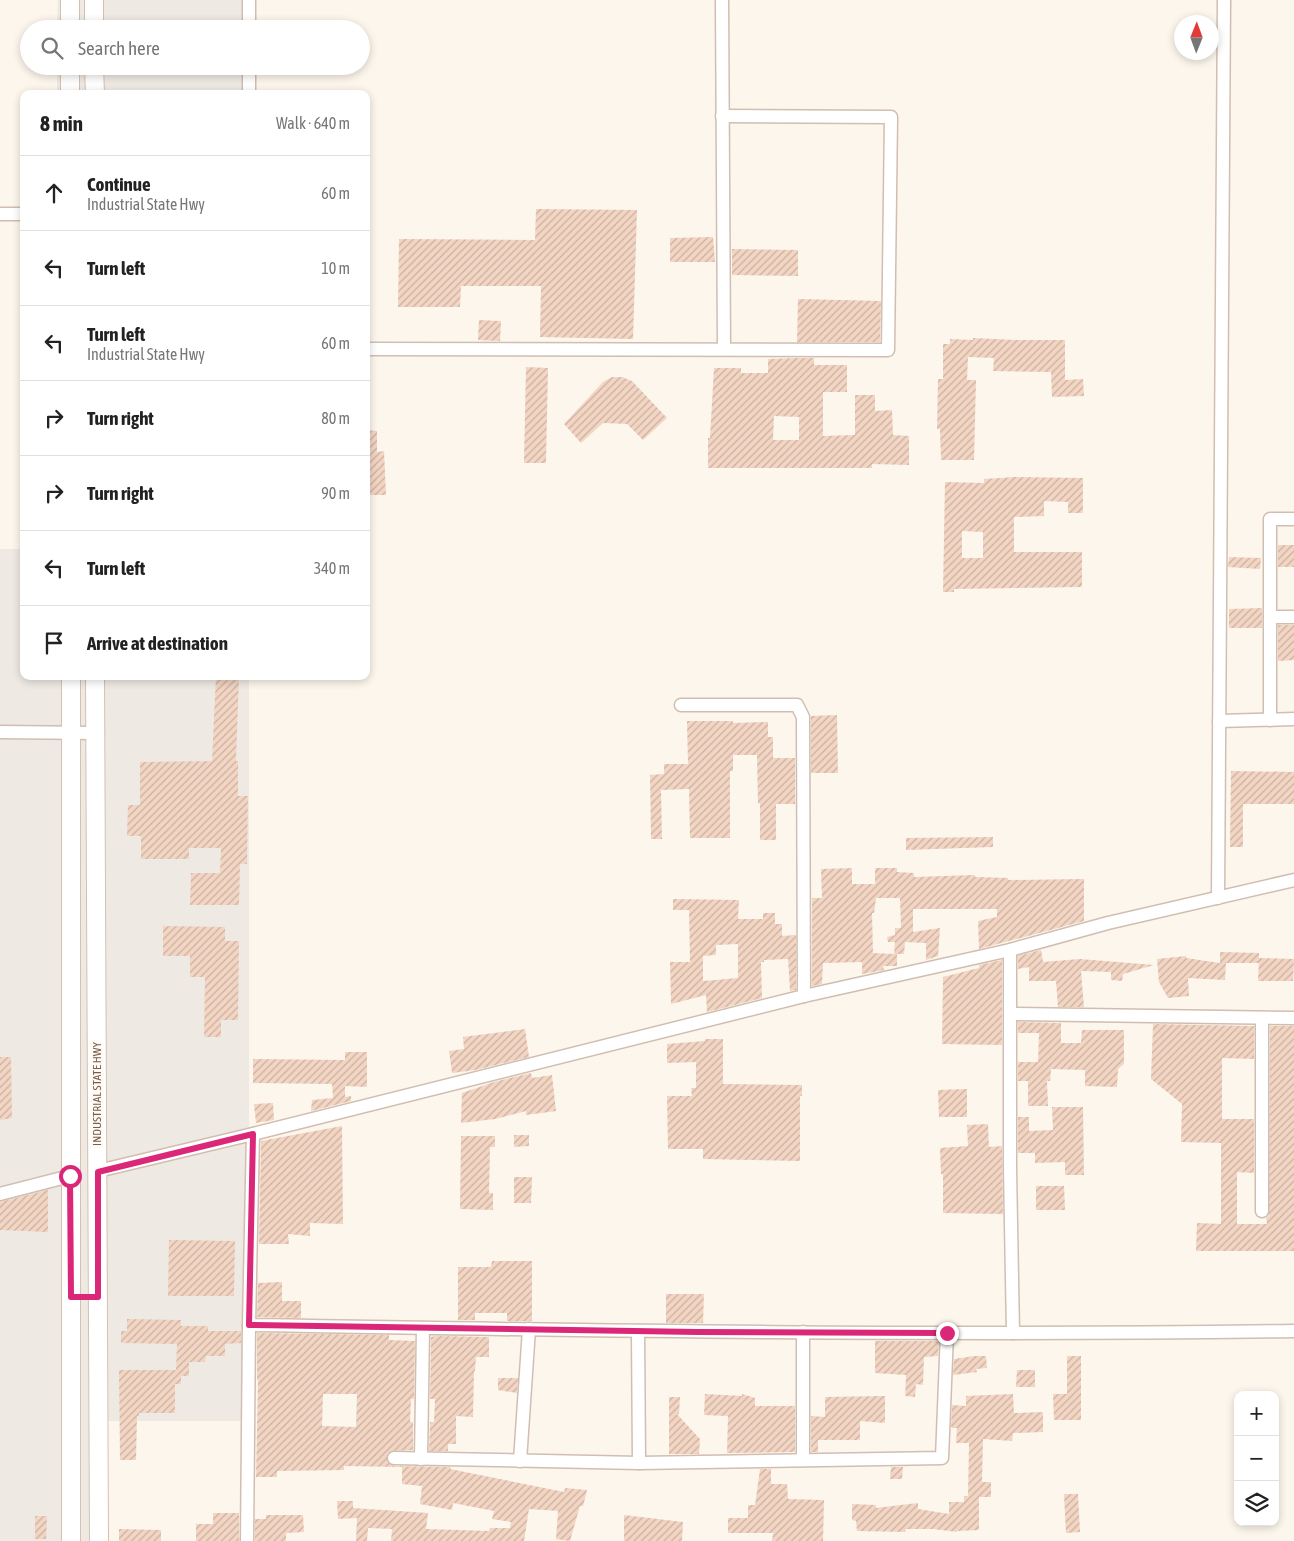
<!DOCTYPE html>
<meta charset="utf-8">
<style>
:root{--surface:#fff;--page:#f2f2f2;--text:#222;--muted:#767676;--line:#e0e0e0}
body{margin:0;font-family:"Asap Condensed",sans-serif;background:var(--page);color:var(--text)}
.controls{position:absolute;right:15px;bottom:15px;display:grid;overflow:hidden;border-radius:10px;box-shadow:0 2px 8px #0003}
.controls button{width:45px;height:45px;display:grid;place-items:center;padding:0;border:0;border-bottom:1px solid var(--line);background:var(--surface);color:var(--text);font:25px sans-serif}
.compass{position:absolute;left:1174px;top:15px;width:45px;height:45px;border-radius:50%;background:var(--surface);box-shadow:0 2px 8px #0003;rotate:1deg}
.stop{position:absolute;width:15px;height:15px;margin:-11px;border:4px solid #db2777;border-radius:50%;background:#fff}
.stop.end{background:#db2777;border-color:#fff;box-shadow:0 1px 5px #0008}
.list{margin:0;padding:0;list-style:none}
h2{display:flex;justify-content:space-between;align-items:center;height:65px;margin:0;padding:0 20px;font-size:21px}
h2 small{font-size:16px;font-weight:400;color:var(--muted)}
.list li{display:grid;grid-template-columns:32px 1fr auto;gap:15px;align-items:center;box-sizing:border-box;height:75px;padding:0 20px;border-top:1px solid var(--line)}
.list b{display:block;font-size:19px;white-space:nowrap}
.list p{margin:0;font-size:16px;white-space:nowrap;color:var(--muted)}
.list em{font-size:16px;font-style:normal;color:var(--muted)}
.icon{flex:none;width:28px;height:28px;fill:none;stroke:currentColor;stroke-width:2;stroke-linecap:round;stroke-linejoin:round}
.map{position:relative;flex:none;width:1294px;height:1541px;overflow:hidden}
.search{position:absolute;background:var(--surface);box-shadow:0 2px 8px #0003;left:20px;top:20px;width:350px;height:55px;display:flex;align-items:center;gap:12px;box-sizing:border-box;padding:0 18px;border-radius:28px;color:var(--muted);font-size:19px}
.panel{position:absolute;background:var(--surface);box-shadow:0 2px 8px #0003;left:20px;top:90px;width:350px;height:590px;border-radius:10px}
.map>svg:first-child{display:block}
.industrial{fill:#efe9e4}
.building{fill:url(#building-hatch);fill-rule:evenodd}
.lines{fill:none;stroke-linecap:round;stroke-linejoin:round}
.street-casing{stroke:#d1beb0;stroke-width:15}
.secondary-casing{stroke:#d6c0b0;stroke-width:20}
.street{stroke:#fff;stroke-width:12}
.secondary{stroke:#fff;stroke-width:18}
.route{stroke:#db2777;stroke-width:6}
.labels{text-anchor:middle;stroke-width:5;stroke-linejoin:round;paint-order:stroke}
.street-label{font-size:12px;fill:#7a5c4d;stroke:#fffaf3}
</style>
<div class="map">
<svg width="1294" height="1541" viewBox="0 0 1294 1541">
<defs>
<pattern id="building-hatch" width="6" height="6" patternUnits="userSpaceOnUse" patternTransform="scale(1.25)"><rect width="6" height="6" fill="#f3d5c3"/><path d="M-1 1l2-2M0 6l6-6M5 7l2-2" fill="none" stroke="#cab0a1"/></pattern>
</defs>
<rect width="100%" height="100%" fill="#fdf6ec"/>
<g class="industrial">
<polygon points="58,0 249,0 249,29 57,29"/>
<rect x="57" y="66" width="192" height="28"/>
<polygon points="0,549 24,549 24,676 249,676 249,1142 246,1421 102,1421 103,1541 0,1541"/>
</g>
<g class="building">
<polygon points="536,209 637,210 633,339 540,337 541,286 461,286 460,307 398,307 399,239 535,240"/>
<polygon points="713,237 715,262 670,262 670,238"/>
<polygon points="732,249 798,250 798,276 732,275"/>
<polygon points="798,299 881,301 880,342 797,342"/>
<polygon points="479,320 501,321 500,341 478,340"/>
<polygon points="973,338 1015,340 1065,340 1065,380 1083,379 1084,396 1052,397 1051,372 993,371 994,358 968,357 967,380 976,380 974,460 941,460 940,429 937,429 938,379 943,379 943,344 950,344 950,339 973,340"/>
<path d="M797,358H814V365H847V392H823V436L855,435V395H875V411L892,410L893,435L909,436V465L872,464V468H708V438H710L714,368H741V373H768V359ZM774,416L799,417V440H773Z"/>
<polygon points="526,367 548,368 546,463 524,463"/>
<polygon points="612,377 622,377 632,381 667,418 643,440 627,424 603,423 581,443 564,424 603,382"/>
<polygon points="366,430 377,431 377,452 384,451 386,495 366,495"/>
<path d="M1015,477L1083,478V513H1068V502L1044,501V516L1014,517V552H1082V587L954,589V592H943L945,482L984,483V479ZM962,531L983,532V558H962Z"/>
<rect x="1278" y="545" width="16" height="22"/>
<polygon points="1229,557 1261,558 1260,569 1228,567"/>
<polygon points="1262,608 1262,628 1229,628 1229,609"/>
<polygon points="1278,625 1294,625 1294,660 1278,661"/>
<polygon points="216,676 239,676 236,761 238,761 238,796 248,796 247,864 240,864 239,905 190,905 191,873 220,873 221,848 189,848 189,859 141,859 141,836 127,836 128,805 140,805 140,762 212,761"/>
<polygon points="837,715 838,773 811,773 811,716"/>
<polygon points="687,721 733,721 733,723 768,722 768,737 773,737 773,758 795,758 795,804 776,804 776,840 760,840 760,803 758,804 757,755 733,755 733,771 730,771 730,838 690,838 689,789 661,790 662,839 651,839 650,775 664,774 664,764 688,764"/>
<polygon points="1231,771 1294,772 1294,804 1243,804 1243,847 1230,847"/>
<polygon points="993,837 993,847 906,850 906,838"/>
<path d="M852,868V884H875V868H897V872L914,873V877L975,875V877L1008,878V880L1084,879V921L979,949L978,921L997,917V909H913V932L940,928L938,956L926,960V943L905,942L904,954H897V966H883L884,970L862,974V962L823,963L822,984L812,986V898H822L821,869ZM876,898H900L901,928H895V935L887,937L888,942H895L894,954L873,953L872,913H874Z"/>
<path d="M673,899L739,900L738,919H763V913H775V924H782V936L796,935V990L790,991L788,959L764,960V962H761L762,998L707,1012L706,995L671,1004L670,962H690L689,910H673ZM738,944V978L703,981V956L716,955V945Z"/>
<polygon points="163,926 225,927 225,941 239,941 238,1020 221,1020 221,1037 204,1037 205,977 190,977 190,956 163,956"/>
<polygon points="1041,950 1043,962 1080,959 1154,965 1123,974 1122,981 1111,980 1111,972 1081,971 1084,1007 1058,1007 1056,981 1029,981 1029,967 1018,969 1018,956"/>
<polygon points="1220,952 1259,953 1259,963 1222,963 1226,963 1225,980 1188,978 1189,996 1168,998 1159,982 1157,959 1186,956 1186,958 1220,963"/>
<polygon points="1259,958 1294,959 1293,981 1258,981"/>
<polygon points="1002,960 1002,1045 942,1044 943,977 979,968 979,965"/>
<polygon points="1018,1022 1061,1023 1061,1043 1081,1043 1082,1030 1124,1030 1124,1064 1118,1069 1117,1087 1085,1086 1085,1070 1051,1069 1050,1081 1047,1081 1048,1106 1028,1106 1028,1081 1018,1081 1018,1062 1038,1062 1039,1033 1018,1033"/>
<polygon points="1153,1024 1254,1026 1254,1059 1222,1058 1222,1119 1254,1119 1254,1173 1237,1172 1237,1224 1267,1224 1266,1218 1269,1215 1270,1026 1294,1026 1294,1251 1196,1251 1197,1223 1221,1224 1221,1143 1181,1142 1182,1104 1151,1079"/>
<polygon points="525,1029 529,1057 475,1070 452,1073 449,1051 464,1049 463,1037"/>
<polygon points="705,1039 723,1039 723,1084 802,1085 802,1096 800,1096 800,1161 703,1159 703,1149 668,1149 667,1096 692,1096 691,1088 696,1088 696,1062 667,1063 667,1044 705,1041"/>
<polygon points="345,1052 367,1052 367,1087 345,1086 345,1097 351,1096 351,1101 311,1111 312,1100 333,1098 332,1084 253,1083 253,1059 345,1060"/>
<polygon points="0,1057 11,1057 12,1118 0,1120"/>
<polygon points="531,1073 532,1078 552,1075 556,1111 526,1115 526,1111 495,1119 461,1123 462,1093 494,1082"/>
<polygon points="967,1089 967,1117 939,1117 938,1090"/>
<polygon points="273,1103 274,1120 256,1123 254,1104"/>
<polygon points="1052,1107 1083,1107 1084,1175 1065,1175 1065,1162 1035,1163 1035,1153 1018,1153 1018,1117 1029,1117 1029,1131 1053,1130"/>
<polygon points="988,1124 989,1147 1002,1146 1003,1214 943,1213 943,1174 941,1174 940,1148 968,1146 967,1125"/>
<polygon points="342,1126 343,1224 310,1223 310,1236 288,1234 289,1244 259,1244 261,1141"/>
<polygon points="514,1135 529,1135 529,1146 514,1147"/>
<polygon points="461,1136 495,1136 495,1147 490,1147 489,1193 493,1193 493,1210 460,1209"/>
<polygon points="514,1177 532,1177 531,1203 514,1203"/>
<polygon points="1036,1186 1064,1186 1065,1210 1036,1210"/>
<polygon points="48,1190 48,1232 0,1230 0,1202"/>
<polygon points="169,1240 235,1241 234,1296 168,1296"/>
<polygon points="492,1261 532,1261 532,1321 507,1321 507,1313 475,1313 475,1320 458,1320 458,1267 491,1267"/>
<polygon points="282,1282 282,1301 301,1301 301,1318 257,1317 258,1283"/>
<polygon points="666,1294 704,1294 703,1323 666,1323"/>
<polygon points="127,1319 181,1320 181,1326 208,1326 208,1331 241,1331 241,1343 225,1344 225,1356 206,1356 205,1362 189,1362 189,1376 181,1376 181,1384 175,1384 175,1413 139,1413 139,1416 137,1416 136,1460 120,1460 119,1370 176,1370 177,1344 121,1343 121,1331 127,1331"/>
<path d="M257,1333L389,1335V1340L415,1341L414,1399H411L410,1422H413V1450L391,1451L387,1454V1462L394,1466L451,1467L450,1469L564,1492L565,1488L587,1490L583,1506H580L570,1541L556,1539L558,1511L529,1509L524,1541H391L392,1529L368,1528L367,1541H356L357,1518L338,1519L337,1501H353V1508L428,1513L426,1529L489,1531L490,1528H510L511,1522L492,1519L494,1511L453,1503L452,1510L420,1504L422,1486L402,1484V1467L344,1466V1470L277,1471V1477H256L258,1381L257,1380ZM323,1394H357L356,1427L322,1426Z"/>
<polygon points="437,1336 489,1337 489,1357 476,1357 475,1371 474,1371 473,1417 456,1416 456,1444 448,1444 448,1451 429,1451 430,1422 434,1422 435,1399 430,1399 431,1337"/>
<polygon points="875,1341 939,1341 938,1356 924,1357 923,1385 916,1384 915,1397 905,1396 906,1375 875,1373"/>
<polygon points="974,1356 986,1356 987,1368 976,1369 977,1372 953,1375 954,1359"/>
<polygon points="1067,1356 1081,1356 1081,1420 1054,1420 1053,1394 1067,1394"/>
<polygon points="1017,1370 1035,1370 1035,1387 1016,1387"/>
<polygon points="498,1378 518,1378 517,1393 498,1390"/>
<polygon points="705,1394 742,1396 742,1394 755,1398 755,1406 795,1406 795,1452 727,1453 728,1416 704,1415"/>
<polygon points="1013,1394 1014,1413 1043,1412 1043,1432 1013,1433 1012,1441 983,1439 982,1482 991,1482 991,1497 979,1497 979,1530 957,1531 957,1532 933,1529 906,1529 905,1532 857,1531 856,1521 852,1520 852,1504 876,1505 876,1508 918,1503 918,1509 949,1514 949,1502 964,1502 964,1496 968,1496 969,1443 956,1443 957,1428 952,1428 951,1426 952,1405 966,1406 966,1396"/>
<polygon points="885,1396 885,1423 860,1421 860,1440 818,1440 818,1452 811,1452 811,1416 825,1417 825,1397"/>
<polygon points="669,1397 680,1397 679,1414 677,1414 700,1439 699,1454 669,1454"/>
<polygon points="891,1467 903,1467 902,1479 890,1479"/>
<polygon points="760,1469 771,1469 771,1484 787,1484 788,1499 824,1500 823,1541 772,1541 773,1533 728,1533 728,1518 748,1518 748,1505 755,1505"/>
<polygon points="1064,1494 1078,1494 1080,1532 1066,1533"/>
<polygon points="213,1513 239,1513 239,1541 196,1541 196,1524 213,1524"/>
<polygon points="266,1515 303,1515 304,1532 286,1533 286,1541 255,1541 255,1519 266,1519"/>
<polygon points="624,1515 683,1522 682,1541 624,1541"/>
<polygon points="35,1516 47,1516 46,1539 35,1539"/>
<polygon points="119,1529 161,1530 161,1541 119,1541"/>
</g>
<g class="lines">
<g class="street-casing">
<g id="street">
<polyline points="249,0 249,29"/>
<polyline points="722,0 724,349"/>
<polyline points="249,66 249,94"/>
<polyline points="0,214 24,214"/>
<polyline points="366,349 888,350 891,117 722,116"/>
<polyline points="1270,617 1294,617"/>
<polyline points="681,705 797,705 803,717 804,996"/>
<polyline points="1270,720 1270,519 1294,519"/>
<polyline points="1219,721 1294,719"/>
<polyline points="0,732 95,733"/>
<polyline points="1218,898 1224,0"/>
<polyline points="1010,950 1010,1169 1013,1333"/>
<polyline points="1011,1014 1294,1018"/>
<path d="M253,1134L249,1325C597,1331 946,1336 1294,1331"/>
<polyline points="98,1171 253,1134 804,996 1010,950 1108,923 1294,880"/>
<polyline points="0,1194 70,1176"/>
<polyline points="1262,1211 1262,1018"/>
<polyline points="638,1331 639,1463"/>
<polyline points="394,1458 639,1463 942,1458 947,1333"/>
<polyline points="421,1459 423,1328"/>
<polyline points="803,1460 803,1332"/>
<polyline points="520,1461 529,1329"/>
<polyline points="247,1541 249,1325"/>
</g>
</g>
<g class="secondary-casing">
<g id="secondary">
<polyline points="70,0 70,29"/>
<polyline points="94,0 94,29"/>
<polyline points="70,66 70,94"/>
<polyline points="94,66 95,94"/>
<polyline points="95,676 99,1541"/>
<polyline points="71,1541 71,676"/>
</g>
</g>
<use href="#street" class="street"/>
<use href="#secondary" class="secondary"/>
</g>
<g class="lines">
<polyline class="route" points="70,1176 71,1297 98,1297 98,1172 253,1134 249,1325 697,1332 947,1333"/>
</g>
<g class="labels">
<g class="street-label">
<text transform="translate(97 1094) rotate(-90)" y="4">INDUSTRIAL STATE HWY</text>
</g>
</g>
</svg>
<div class="controls">
<button>+</button>
<button>−</button>
<button><svg class="icon" aria-label="layers" viewBox="0 0 24 24"><path d="M12 4l9 5-9 5-9-5zM3 14l9 5 9-5"/></svg></button>
</div>
<svg class="compass" viewBox="-18 -18 36 36"><path d="M0-13l5 13h-10z" fill="#e53935"/><path d="M0 13l5-13h-10z" fill="#767676"/></svg>
<div class="stop" style="left:70px;top:1176px"></div>
<div class="stop end" style="left:947px;top:1333px"></div>
<div class="search"><svg class="icon" aria-label="search" viewBox="0 0 24 24"><circle cx="10" cy="10" r="6"/><path d="M15 15l6 6"/></svg>Search here</div>
<section class="panel">
<h2>8 min<small>Walk · 640 m</small></h2>
<ul class="list">
<li><svg class="icon" aria-label="ahead" viewBox="0 0 24 24"><path d="M12 20V5M6 11l6-6 6 6"/></svg><div><b>Continue</b><p>Industrial State Hwy</p></div><em>60 m</em></li>
<li><svg class="icon" aria-label="left" viewBox="0 0 24 24"><path d="M17 20v-9H6M10 6l-5 5 5 5"/></svg><div><b>Turn left</b></div><em>10 m</em></li>
<li><svg class="icon" aria-label="left" viewBox="0 0 24 24"><path d="M17 20v-9H6M10 6l-5 5 5 5"/></svg><div><b>Turn left</b><p>Industrial State Hwy</p></div><em>60 m</em></li>
<li><svg class="icon" aria-label="right" viewBox="0 0 24 24"><path d="M7 20v-9h11M14 6l5 5-5 5"/></svg><div><b>Turn right</b></div><em>80 m</em></li>
<li><svg class="icon" aria-label="right" viewBox="0 0 24 24"><path d="M7 20v-9h11M14 6l5 5-5 5"/></svg><div><b>Turn right</b></div><em>90 m</em></li>
<li><svg class="icon" aria-label="left" viewBox="0 0 24 24"><path d="M17 20v-9H6M10 6l-5 5 5 5"/></svg><div><b>Turn left</b></div><em>340 m</em></li>
<li><svg class="icon" aria-label="arrive" viewBox="0 0 24 24"><path d="M6 21V4h12l-3 4 3 4H6"/></svg><div><b>Arrive at destination</b></div></li>
</ul>
</section>
</div>
